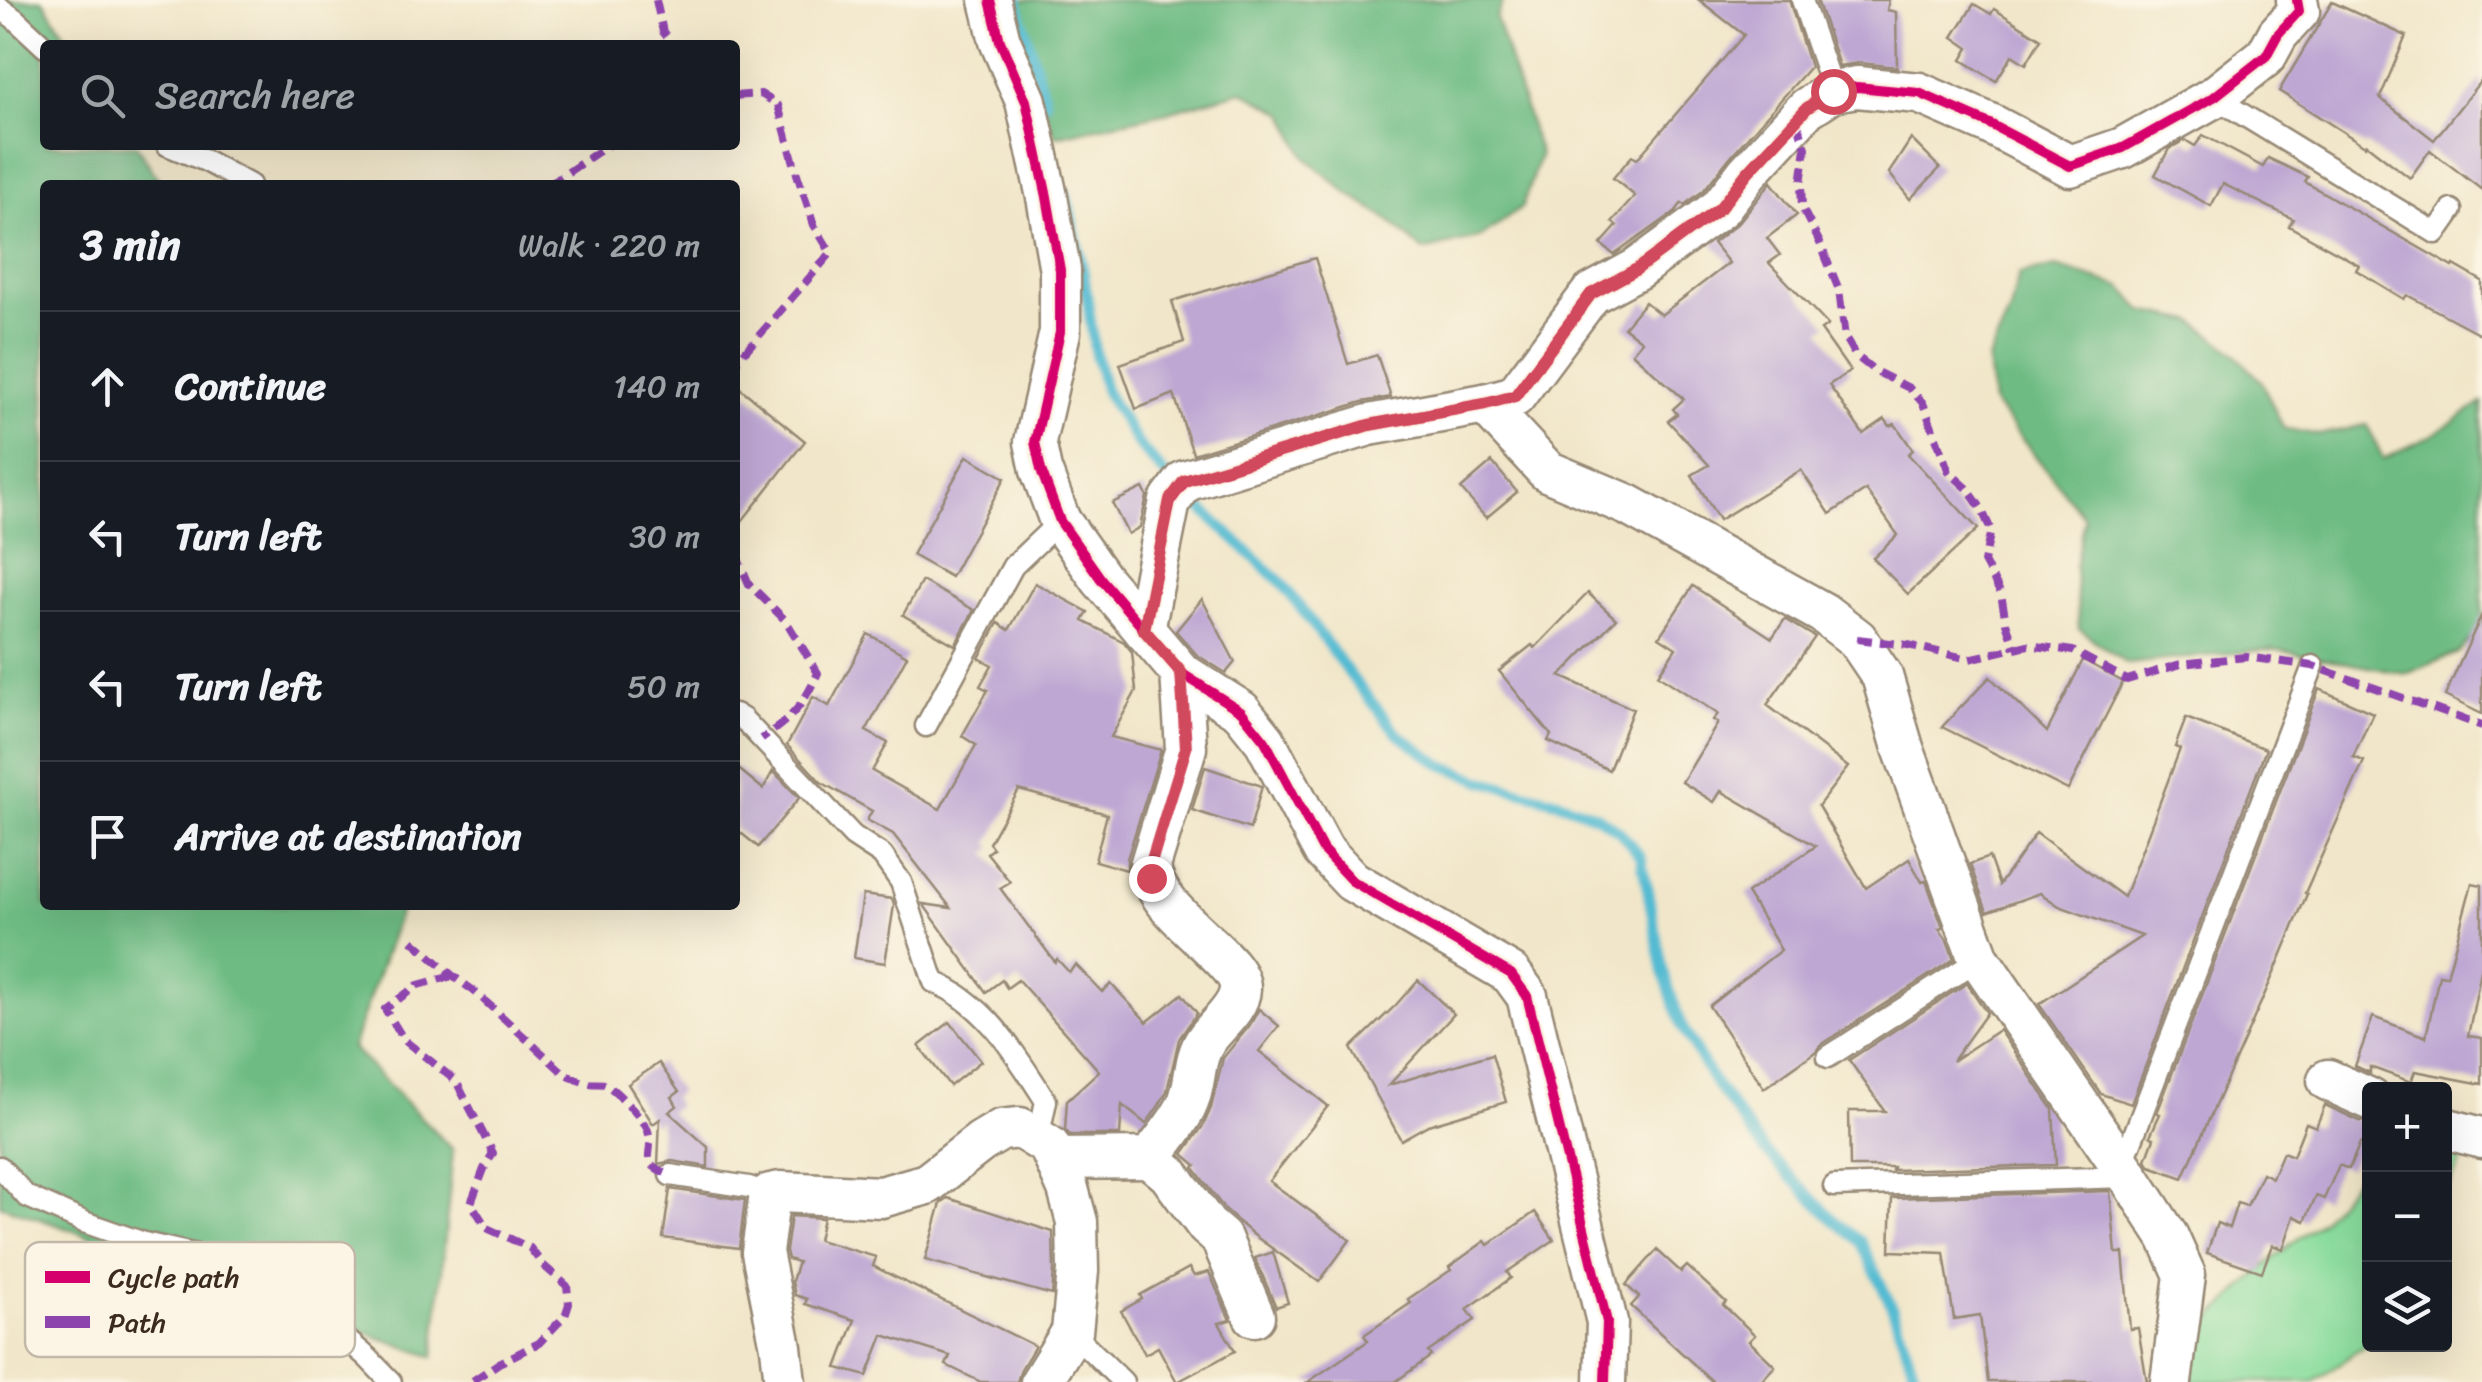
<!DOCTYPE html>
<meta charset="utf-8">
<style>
:root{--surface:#171b24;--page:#20242c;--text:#f1f3f6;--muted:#9ea1a6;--line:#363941}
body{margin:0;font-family:Sriracha,sans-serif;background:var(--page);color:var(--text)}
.controls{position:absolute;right:30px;bottom:30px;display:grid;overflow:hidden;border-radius:10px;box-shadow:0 10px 40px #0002}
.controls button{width:90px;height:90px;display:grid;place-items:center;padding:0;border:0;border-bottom:2px solid var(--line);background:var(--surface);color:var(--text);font:50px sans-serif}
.stop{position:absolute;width:30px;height:30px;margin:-22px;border:8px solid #d1495b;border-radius:50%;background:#fff}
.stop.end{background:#d1495b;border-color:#fff;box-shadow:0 2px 10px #0008}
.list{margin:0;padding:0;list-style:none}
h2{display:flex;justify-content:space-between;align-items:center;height:130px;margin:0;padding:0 40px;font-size:42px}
h2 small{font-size:32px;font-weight:400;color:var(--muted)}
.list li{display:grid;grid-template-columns:65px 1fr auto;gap:30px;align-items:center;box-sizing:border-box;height:150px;padding:0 40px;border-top:2px solid var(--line)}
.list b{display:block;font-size:38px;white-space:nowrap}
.list em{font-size:32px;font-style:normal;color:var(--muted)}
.icon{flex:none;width:55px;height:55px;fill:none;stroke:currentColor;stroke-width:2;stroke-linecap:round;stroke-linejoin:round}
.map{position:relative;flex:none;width:2482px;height:1382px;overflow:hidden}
.search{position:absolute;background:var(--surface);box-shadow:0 10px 40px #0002;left:40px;top:40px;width:700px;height:110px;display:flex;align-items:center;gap:25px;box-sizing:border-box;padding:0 35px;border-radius:10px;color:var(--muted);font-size:38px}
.panel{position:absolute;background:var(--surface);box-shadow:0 10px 40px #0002;left:40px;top:180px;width:700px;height:730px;border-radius:10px}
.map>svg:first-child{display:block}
.green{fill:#89dc9d;stroke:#62835e;stroke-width:2.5}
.forest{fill:#6ebc84;stroke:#547351;stroke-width:2.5}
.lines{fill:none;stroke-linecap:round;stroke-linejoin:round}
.stream{stroke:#54bbd2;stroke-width:11}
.building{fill:#bea7d3}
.service-casing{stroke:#968874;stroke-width:25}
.minor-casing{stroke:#968874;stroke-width:45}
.service{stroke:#fff;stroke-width:20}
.minor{stroke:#fff;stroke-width:40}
.quiet{stroke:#8e44ad;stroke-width:8;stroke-dasharray:15 8;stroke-linecap:butt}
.cycleway-casing{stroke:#fcf5e5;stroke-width:16}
.cycleway{stroke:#d6006c;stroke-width:10}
.route{stroke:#d1495b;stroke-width:12}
.key{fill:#fcf5e5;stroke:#c2b8a9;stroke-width:2.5}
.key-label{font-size:28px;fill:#3b2a1e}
</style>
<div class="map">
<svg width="2482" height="1382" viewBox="0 0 2482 1382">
<rect width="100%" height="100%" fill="#fcf5e5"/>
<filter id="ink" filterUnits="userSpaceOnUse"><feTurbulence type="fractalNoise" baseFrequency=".01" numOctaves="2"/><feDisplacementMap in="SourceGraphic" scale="20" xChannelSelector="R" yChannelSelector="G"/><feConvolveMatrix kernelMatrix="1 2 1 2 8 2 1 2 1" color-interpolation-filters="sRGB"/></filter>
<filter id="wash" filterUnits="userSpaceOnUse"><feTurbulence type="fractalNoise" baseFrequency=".0048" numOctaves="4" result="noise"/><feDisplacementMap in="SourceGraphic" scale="40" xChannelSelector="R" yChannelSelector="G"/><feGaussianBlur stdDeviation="2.25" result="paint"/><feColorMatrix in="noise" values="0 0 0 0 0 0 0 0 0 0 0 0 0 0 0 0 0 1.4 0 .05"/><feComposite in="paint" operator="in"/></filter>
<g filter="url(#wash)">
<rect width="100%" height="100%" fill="#f1e6c9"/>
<g class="green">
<polygon points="2445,1143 2466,1151 2445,1194"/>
<polygon points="2369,1162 2369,1342 2314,1382 2186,1382 2196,1333 2276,1256 2323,1219"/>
</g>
<g class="forest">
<polygon points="0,0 43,0 72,45 45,45 45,145 136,145 162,185 45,185 45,905 402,905 352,1048 453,1150 434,1357 0,1205"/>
<polygon points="1008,0 1504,0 1496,18 1540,155 1522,207 1481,237 1423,251 1390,221 1347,193 1305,157 1285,114 1242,91 1164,113 1055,136 1014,25"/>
<polygon points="2056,267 2122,287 2143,311 2193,321 2230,349 2262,382 2283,428 2318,435 2367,425 2383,459 2431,436 2482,403 2482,627 2458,653 2406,674 2273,649 2127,664 2079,629 2075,567 2084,517 1993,403 1988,360 2010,311 2019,274"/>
</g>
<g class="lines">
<g class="stream">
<polyline points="1017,0 1045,102"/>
<polyline points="1066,193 1083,270 1095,352 1105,391 1137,443 1167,477 1282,583 1356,683 1398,734 1440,764 1483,781 1557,801 1597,816 1619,831 1641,857 1663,970 1681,1025 1712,1079 1763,1149 1834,1220 1861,1242 1891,1305 1918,1382"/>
</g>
</g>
<g id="blocks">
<g class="building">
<polygon points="1699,0 1789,0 1810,67 1730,157 1703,191 1684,205 1682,203 1675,212 1614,255 1601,244 1617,226 1612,222 1635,196 1613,178 1632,156 1637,159 1744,35"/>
<polygon points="1817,0 1889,0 1887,10 1896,12 1897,67 1859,63 1839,66"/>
<polygon points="2332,2 2406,36 2380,98 2434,140 2482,79 2482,190 2430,150 2410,178 2366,144 2365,146 2279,91"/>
<polygon points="1974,4 1991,14 1994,9 2041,39 2026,64 2012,55 1996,81 1962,60 1969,48 1953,37"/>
<polygon points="2203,135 2263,167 2268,158 2308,177 2305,182 2453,267 2454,265 2482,281 2482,335 2407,295 2404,299 2356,270 2359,265 2289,226 2293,219 2223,184 2211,206 2155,175 2169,149 2185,140 2195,146"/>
<polygon points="1911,139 1940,168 1910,199 1889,173"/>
<polygon points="1771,182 1797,215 1767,238 1780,255 1769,263 1828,325 1821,330 1850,371 1829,385 1863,434 1885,419 1890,426 1895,424 1913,450 1908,454 1978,529 1908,594 1873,558 1898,535 1866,490 1830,514 1801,470 1719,520 1692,475 1709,465 1668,421 1677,414 1673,409 1684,399 1632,353 1642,341 1624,327 1645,302 1661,315 1729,263 1713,243 1738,223"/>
<polygon points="1315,258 1348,364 1377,355 1391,397 1362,402 1193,454 1174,394 1136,409 1120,364 1184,342 1172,301"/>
<polygon points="735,384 805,441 735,530"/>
<polygon points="967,456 1005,478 951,577 912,555"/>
<polygon points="1492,462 1517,492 1486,518 1461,489"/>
<polygon points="1143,488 1147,496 1140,527 1128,534 1112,503"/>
<polygon points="922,581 974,610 955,645 903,615"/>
<polygon points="1035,583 1088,612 1083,621 1124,642 1132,652 1136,691 1111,737 1161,750 1127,859 1127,870 1095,861 1107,814 1019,790 989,843 993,848 987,853 1010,882 1000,888 1055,962 1057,959 1069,972 1076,965 1102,992 1111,984 1147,1022 1182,994 1197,1013 1179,1039 1167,1091 1158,1107 1146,1124 1122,1105 1120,1135 1070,1135 1065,1130 1067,1100 1099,1071 1018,980 1007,988 1002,980 986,992 923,904 951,908 893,834 867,820 872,811 821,782 787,745 813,697 829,706 868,634 907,656 866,731 888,743 872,771 940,809 976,745 962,736 988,690 980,686 992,665 979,658 998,623 1009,630"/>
<polygon points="1693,586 1772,638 1785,619 1815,637 1767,705 1848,767 1818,806 1866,888 1909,859 1922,882 1926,881 1943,928 1939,929 1947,940 1954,959 1821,1045 1815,1052 1764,1088 1709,1006 1781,950 1747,893 1816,846 1721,791 1714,802 1682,782 1718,723 1713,720 1718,714 1658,675 1676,648 1659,637"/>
<polygon points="1588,593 1616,619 1560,676 1633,709 1609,770 1548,741 1551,735 1499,671 1532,645 1535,648"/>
<polygon points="1202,599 1235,662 1226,673 1197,655 1176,631"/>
<polygon points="2482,614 2482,714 2445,696"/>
<polygon points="2083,660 2123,682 2068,790 1942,727 1990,677 2047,732"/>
<polygon points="2319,689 2373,713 2353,757 2364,761 2305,893 2307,894 2274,973 2183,1178 2150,1166 2146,1160 2154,1138 2150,1136 2160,1114 2157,1113"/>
<polygon points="2186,718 2266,749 2131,1104 2101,1094 2039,1004 2142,936 2059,906 2040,893 1987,912 1970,864 1989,857 1999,885 2036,833 2124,897 2180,749 2175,747"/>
<polygon points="735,766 763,789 773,771 799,798 758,847 735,828"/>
<polygon points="1205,767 1262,786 1250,829 1192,810"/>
<polygon points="2472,883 2482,885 2482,965 2468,1036 2482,1038 2482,1084 2415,1071 2411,1082 2370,1067 2370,1073 2355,1066 2373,1017 2426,1037 2439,975 2447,976"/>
<polygon points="863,895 892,899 894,905 885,963 854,958"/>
<polygon points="1418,980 1454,1014 1389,1085 1492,1054 1506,1102 1428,1125 1401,1140 1351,1048 1395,1006"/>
<polygon points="1967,983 1987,1013 1952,1061 1999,1030 2053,1109 2056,1165 1892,1170 1893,1167 1850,1167 1849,1111 1885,1111 1849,1060"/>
<polygon points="1259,1009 1279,1026 1259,1051 1328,1106 1269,1181 1350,1240 1319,1282 1255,1236 1225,1210 1194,1168 1196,1165 1183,1154 1203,1126 1211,1108 1223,1058 1250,1025"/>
<polygon points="950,1022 981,1061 950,1086 919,1046"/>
<polygon points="659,1063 679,1092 672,1097 677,1106 669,1112 708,1147 708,1167 672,1161 658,1164 660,1119 653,1124 628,1084"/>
<polygon points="2325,1105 2360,1121 2370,1122 2370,1147 2360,1143 2349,1169 2339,1165 2324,1199 2316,1196 2305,1221 2294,1216 2283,1249 2272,1245 2262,1272 2207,1253 2217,1223 2229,1228 2237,1203 2247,1206 2262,1173 2272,1178 2283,1152 2293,1156 2306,1123 2316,1127"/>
<polygon points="670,1189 745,1200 739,1248 663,1238"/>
<polygon points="2110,1191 2116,1253 2123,1253 2130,1329 2138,1328 2147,1382 1988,1382 1980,1315 1954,1319 1944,1253 1890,1251 1892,1198"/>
<polygon points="948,1198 1053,1232 1054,1270 1052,1295 925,1260 941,1203"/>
<polygon points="1535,1212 1554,1240 1507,1272 1511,1278 1467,1309 1475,1320 1428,1352 1431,1356 1395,1382 1308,1382 1368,1341 1364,1335 1411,1303 1408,1299 1451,1270 1449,1267 1485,1241 1488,1245"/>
<polygon points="791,1216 823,1218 818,1240 876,1257 873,1266 1035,1346 1021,1369 1017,1382 981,1382 946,1365 950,1356 883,1335 867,1376 837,1368 855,1320 805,1304 807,1299 795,1295 792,1281 798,1262 788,1259 786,1251"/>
<polygon points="1657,1250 1681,1272 1687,1266 1726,1302 1723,1305 1755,1335 1749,1341 1775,1366 1760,1382 1713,1382 1631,1306 1639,1297 1626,1285"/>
<polygon points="1273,1252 1288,1303 1276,1307 1255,1258"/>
<polygon points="1189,1268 1194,1276 1209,1272 1230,1320 1219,1323 1235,1351 1177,1382 1158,1347 1145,1354 1121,1311 1142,1299 1140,1295"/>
</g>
</g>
</g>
<g filter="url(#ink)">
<use href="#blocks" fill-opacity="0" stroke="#968874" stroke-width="2.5"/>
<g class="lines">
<g class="service-casing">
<g id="service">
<polyline points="1802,0 1833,91"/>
<polyline points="0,8 15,19 45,47"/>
<polyline points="2214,97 2436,233 2452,210"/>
<polyline points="167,145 206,161 250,185"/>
<path d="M735,714L743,719L853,836L882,855L901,882L934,982C987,1004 1016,1055 1046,1101L1038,1139"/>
<polyline points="926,726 1013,566 1060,521"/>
<polyline points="1828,1057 1979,959"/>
<polyline points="2122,1166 2313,666"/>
<polyline points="0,1167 26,1196 84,1222 144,1243 236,1264 271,1275 367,1357 391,1382"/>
<polyline points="670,1175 749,1187 770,1194"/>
<polyline points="1834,1186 2129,1177"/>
<polyline points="1072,1332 1123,1382"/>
</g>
</g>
<g class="minor-casing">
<g id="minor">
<polyline points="990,0 1000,41 1026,101 1047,197 1060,270 1060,332 1035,442 1041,470 1060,521 1101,579 1181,673 1241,711 1265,741 1323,850 1352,881 1511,974 1527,996 1607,1322 1605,1382"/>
<polyline points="1485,404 1547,471 1628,505 1823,613 1857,639 1882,676 1903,748 1979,959 2129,1177 2168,1237 2185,1275 2171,1382"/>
<polyline points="1144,630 1170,501 1185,481 1369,425 1485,404 1515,396 1591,294 1637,269 1720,208 1747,173 1807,108 1833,91 1857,87 1919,93 1990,124 2070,166 2123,148 2214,97 2266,56 2278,34 2299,11 2297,0"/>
<polyline points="2328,1080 2370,1099"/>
<polyline points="2444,1128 2482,1138"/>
<polyline points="1150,1158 1169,1174 1207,1226 1221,1238 1254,1316"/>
<path d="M1055,1159L1150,1158C1162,1142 1177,1125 1186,1107C1197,1086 1192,1060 1206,1040C1216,1025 1239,1009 1240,989C1242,957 1154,915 1150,866L1186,748L1181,673"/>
<polyline points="785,1382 781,1347 762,1252 770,1194 780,1192 881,1197 927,1184 981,1142 1001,1130 1020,1128 1049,1146 1068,1189 1077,1222 1078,1271 1072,1332 1041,1382"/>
</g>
</g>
<use href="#service" class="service"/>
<use href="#minor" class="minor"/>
<g class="quiet">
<polyline points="656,0 663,32 674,45"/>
<polyline points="735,96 761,94 778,105 797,174 814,225 831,253 735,363"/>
<polyline points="1797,121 1806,148 1801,183 1802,208 1820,243 1839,290 1845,338 1855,355 1875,371 1909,388 1923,403 1949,472 1967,488 1981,508 1991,530 1984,562 2001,594 2006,623 2015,648"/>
<polyline points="549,185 608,145"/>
<path d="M735,552L749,584L786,621L818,673C801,709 794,715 762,739"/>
<polyline points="1857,639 1908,645 1969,659 2028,645 2073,651 2127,680 2181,664 2246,657 2313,666 2482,726"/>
<path d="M412,940L453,976L474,991L566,1075C574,1078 581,1082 589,1083C591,1084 603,1083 605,1084C614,1088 645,1121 648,1131C656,1156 635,1161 670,1175"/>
<polyline points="453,976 418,985 385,1009 404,1040 456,1081 493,1153 484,1169 471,1203 487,1228 530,1248 543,1265 567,1286 569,1304 565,1316 539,1343 499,1363 471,1382"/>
</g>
<g class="cycleway-casing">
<g id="cycleway">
<polyline points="990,0 1000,41 1026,101 1047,197 1060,270 1060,332 1035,442 1041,470 1060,521 1101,579 1181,673 1241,711 1265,741 1323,850 1352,881 1511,974 1527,996 1607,1322 1605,1382"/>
<polyline points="1144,630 1170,501 1185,481 1369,425 1485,404 1515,396 1591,294 1637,269 1720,208 1747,173 1807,108 1833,91 1857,87 1919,93 1990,124 2070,166 2123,148 2214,97 2266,56 2278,34 2299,11 2297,0"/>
</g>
</g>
<use href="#cycleway" class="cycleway"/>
</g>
</g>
<g class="lines" filter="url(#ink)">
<polyline class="route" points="1151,878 1150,866 1186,748 1181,672 1144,630 1170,500 1184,481 1369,425 1485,404 1515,396 1591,294 1637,269 1720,208 1747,173 1807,108 1833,91"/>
</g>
<rect x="25" y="1242" width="330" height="115" rx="15" class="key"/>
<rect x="45" y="1271" width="45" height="12" fill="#d6006c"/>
<rect x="45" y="1316" width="45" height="12" fill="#8e44ad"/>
<g class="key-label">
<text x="108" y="1287">Cycle path</text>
<text x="108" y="1332">Path</text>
</g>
</svg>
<div class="controls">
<button>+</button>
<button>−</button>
<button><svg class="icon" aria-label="layers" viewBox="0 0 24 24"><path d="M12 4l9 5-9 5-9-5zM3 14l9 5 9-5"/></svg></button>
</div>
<div class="stop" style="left:1833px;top:91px"></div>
<div class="stop end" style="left:1151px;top:878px"></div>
<div class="search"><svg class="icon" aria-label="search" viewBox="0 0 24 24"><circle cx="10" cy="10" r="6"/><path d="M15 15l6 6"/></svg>Search here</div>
<section class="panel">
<h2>3 min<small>Walk · 220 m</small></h2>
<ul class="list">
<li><svg class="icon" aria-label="ahead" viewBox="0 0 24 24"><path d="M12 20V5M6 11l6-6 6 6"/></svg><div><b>Continue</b></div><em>140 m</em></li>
<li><svg class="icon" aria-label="left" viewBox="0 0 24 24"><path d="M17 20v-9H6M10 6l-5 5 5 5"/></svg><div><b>Turn left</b></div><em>30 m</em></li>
<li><svg class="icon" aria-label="left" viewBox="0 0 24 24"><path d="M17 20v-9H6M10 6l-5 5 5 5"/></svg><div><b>Turn left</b></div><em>50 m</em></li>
<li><svg class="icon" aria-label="arrive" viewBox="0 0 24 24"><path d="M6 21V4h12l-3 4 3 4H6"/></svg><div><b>Arrive at destination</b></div></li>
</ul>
</section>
</div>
